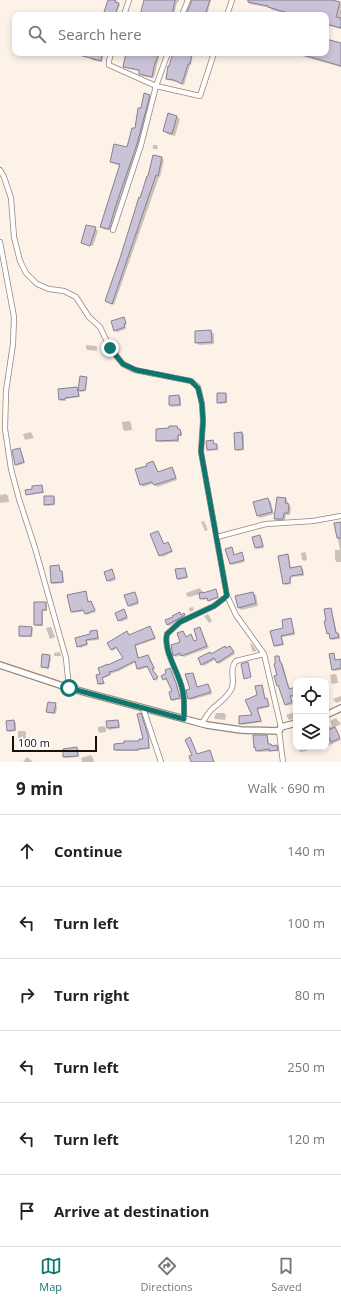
<!DOCTYPE html>
<meta charset="utf-8">
<style>
:root{--surface:#fff;--page:#f6f6f6;--text:#222;--muted:#767676;--line:#e0e0e0;--accent:#0f766e}
body{margin:0;font-family:"Open Sans",sans-serif;background:var(--page);color:var(--text)}
.controls{position:absolute;right:12px;bottom:12px;display:grid;overflow:hidden;border-radius:8px;box-shadow:0 2px 6px #0003}
.controls button{width:36px;height:36px;display:grid;place-items:center;padding:0;border:0;border-bottom:1px solid var(--line);background:var(--surface);color:var(--text);font:20px sans-serif}
.scale{position:absolute;left:12px;bottom:10px;width:85px;box-sizing:border-box;padding-left:4px;border:2px solid #17110b;border-top:0;font-size:11px;line-height:14px;white-space:nowrap;color:#17110b;-webkit-text-stroke:3px #fff;paint-order:stroke}
.stop{position:absolute;width:12px;height:12px;margin:-9px;border:3px solid #0f766e;border-radius:50%;background:#fff}
.stop.end{background:#0f766e;border-color:#fff;box-shadow:0 1px 4px #0008}
.list{margin:0;padding:0;list-style:none}
h2{display:flex;justify-content:space-between;align-items:center;height:52px;margin:0;padding:0 16px;font-size:17px}
h2 small{font-size:13px;font-weight:400;color:var(--muted)}
.list li{display:grid;grid-template-columns:26px 1fr auto;gap:12px;align-items:center;box-sizing:border-box;height:72px;padding:0 16px;border-top:1px solid var(--line)}
.list b{display:block;font-size:15px;white-space:nowrap}
.list em{font-size:13px;font-style:normal;color:var(--muted)}
.icon{flex:none;width:22px;height:22px;fill:none;stroke:currentColor;stroke-width:2;stroke-linecap:round;stroke-linejoin:round}
.map{position:relative;flex:none;width:341px;height:762px;overflow:hidden}
.search{position:absolute;background:var(--surface);box-shadow:0 2px 6px #0003;left:12px;right:12px;top:12px;height:44px;display:flex;align-items:center;gap:10px;box-sizing:border-box;padding:0 14px;border-radius:8px;color:var(--muted);font-size:15px}
.sheet{height:484px;background:var(--surface)}
nav{display:flex;justify-content:space-around;align-items:center;box-sizing:border-box;height:56px;border-top:1px solid var(--line);background:var(--surface);font-size:11px;color:var(--muted)}
nav a{display:grid;justify-items:center;gap:2px}
nav .on{color:var(--accent)}
.map>svg:first-child{display:block}
.shadow{fill:#0003}
.building{fill:#cac3d8;stroke:#878094}
.lines{fill:none;stroke-linecap:round;stroke-linejoin:round}
.minor-casing{stroke:#968677;stroke-width:6}
.tertiary-casing{stroke:#968677;stroke-width:8}
.minor{stroke:#fff;stroke-width:4.5}
.tertiary{stroke:#fff;stroke-width:5.5}
.route{stroke:#0f766e;stroke-width:5}
</style>
<div class="map">
<svg width="341" height="762" viewBox="0 0 341 762">
<rect width="100%" height="100%" fill="#fdf2e8"/>
<g class="shadow">
<polygon points="147,0 179,0 179,2 177,2 174,15 141,15"/>
<polygon points="192,0 211,0 207,15 187,15"/>
<polygon points="248,0 328,0 339,3 341,4 341,29 326,25 326,15 291,15 272,10 270,8 250,4 247,1"/>
<polygon points="119,4 120,5 116,15 103,15"/>
<polygon points="326,40 341,44 341,67 291,53 326,53"/>
<polygon points="92,53 104,53 102,62 92,60 90,58"/>
<polygon points="129,53 160,53 154,78 142,76 140,74 140,71 127,68 125,66"/>
<polygon points="175,53 193,53 191,65 190,65 184,85 177,82 168,80 167,79"/>
<polygon points="149,96 152,98 138,150 112,231 103,229 101,227 120,166 114,164 111,162 128,148 136,130 141,109"/>
<polygon points="169,115 177,117 180,119 175,136 167,134 164,131"/>
<polygon points="153,145 157,145 158,149 153,149"/>
<polygon points="154,156 162,158 164,160 160,177 159,177 114,305 108,303 106,301 141,199"/>
<polygon points="95,228 98,231 93,246 84,243 84,245 82,243"/>
<polygon points="123,318 127,325 125,325 126,329 117,332 115,330"/>
<polygon points="211,331 214,334 214,344 199,345 196,342"/>
<polygon points="86,345 96,346 97,347 97,351 87,350 86,348"/>
<polygon points="86,378 87,379 86,391 81,392 78,389 80,397 66,399 66,401 62,401 60,400 77,388 80,390"/>
<polygon points="225,394 227,395 227,403 220,404 218,402"/>
<polygon points="179,396 181,398 181,406 171,407 170,405"/>
<polygon points="129,421 131,423 132,430 125,431 123,429 122,422"/>
<polygon points="177,427 179,430 182,432 182,436 179,436 179,442 159,442 157,440 170,429"/>
<polygon points="31,432 34,438 25,440 23,434"/>
<polygon points="242,433 244,435 244,450 238,451 236,449"/>
<polygon points="213,441 215,445 218,446 218,450 209,451 208,449"/>
<polygon points="20,449 21,451 25,463 17,466 16,464"/>
<polygon points="153,463 158,473 172,468 174,470 177,480 157,487 154,483 143,487 141,485 148,466"/>
<polygon points="42,486 44,493 28,495 27,494 33,490"/>
<polygon points="6,494 8,496 9,502 0,503 0,495"/>
<polygon points="53,497 55,498 55,505 47,506 45,504"/>
<polygon points="268,499 271,502 274,514 260,518 258,515"/>
<polygon points="286,499 288,502 288,505 291,507 290,515 286,515 285,521 278,521 275,519"/>
<polygon points="204,521 208,530 205,531 201,522"/>
<polygon points="341,523 341,562 337,562 335,560 335,550 340,550 335,524"/>
<polygon points="158,532 164,545 168,544 173,552 162,557 151,535"/>
<polygon points="260,536 262,538 264,548 257,549 256,548"/>
<polygon points="231,548 235,556 242,554 245,562 232,565 230,564"/>
<polygon points="305,552 306,554 307,560 304,561 302,559 301,553"/>
<polygon points="288,555 289,557 291,569 301,567 303,569 304,576 292,577 291,579 291,584 286,585 284,584"/>
<polygon points="58,566 61,572 63,573 64,583 53,584 52,583"/>
<polygon points="185,569 186,570 188,578 179,580 177,578"/>
<polygon points="112,570 116,580 110,582 108,580"/>
<polygon points="200,588 203,593 215,591 219,598 210,601 208,599 203,600 200,594 189,597 187,596 186,593"/>
<polygon points="85,593 89,602 91,602 92,603 96,612 87,615 85,611 73,613 71,611"/>
<polygon points="134,593 139,604 130,607 129,606"/>
<polygon points="253,593 256,595 258,606 241,610 239,608"/>
<polygon points="35,603 46,603 47,605 47,611 43,611 43,626 37,626 35,625"/>
<polygon points="193,607 194,610 190,612 189,608"/>
<polygon points="331,609 332,611 337,634 340,636 340,639 332,640 328,633 327,621"/>
<polygon points="124,610 128,619 121,622 119,620"/>
<polygon points="184,614 186,617 169,626 168,625 166,621"/>
<polygon points="208,614 212,621 209,623 204,616"/>
<polygon points="290,619 292,621 295,635 282,637 284,645 276,647 274,646"/>
<polygon points="51,627 55,637 50,639 46,628"/>
<polygon points="150,627 156,639 136,646 139,659 149,657 155,669 153,670 158,679 156,681 149,667 139,670 136,662 119,671 110,674 111,675 102,679 105,684 100,685 99,684 101,675 108,665 124,659 117,648 113,651 111,649 129,636"/>
<polygon points="31,628 33,629 32,637 21,637 20,635"/>
<polygon points="199,628 209,648 184,657 182,655 176,657 174,655 182,642 183,632 186,637 191,636 195,642 198,641"/>
<polygon points="97,631 98,633 99,640 87,641 88,645 80,648 78,646"/>
<polygon points="250,643 252,644 257,651 253,652 252,650"/>
<polygon points="227,649 232,649 235,654 219,664 216,659 204,666 202,664 212,655"/>
<polygon points="60,652 61,656 54,656 54,653"/>
<polygon points="334,654 336,661 341,660 341,670 334,671 332,669"/>
<polygon points="49,656 51,658 49,669 44,668 42,667"/>
<polygon points="279,657 280,658 281,663 283,665 290,690 296,688 296,696 290,698 293,704 287,706 278,685"/>
<polygon points="170,669 177,685 181,699 173,701 172,700 173,692 168,679 165,680 164,679"/>
<polygon points="192,674 194,675 198,688 208,685 212,694 191,700 189,699 188,691 191,689"/>
<polygon points="335,674 337,676 338,683 332,684 331,682 330,675"/>
<polygon points="262,686 263,687 265,699 268,701 269,707 258,710 262,722 242,725 240,723 253,715 258,696"/>
<polygon points="341,696 341,701 336,703 333,699"/>
<polygon points="55,704 57,706 56,714 49,713 47,712"/>
<polygon points="295,712 296,718 289,720 286,715"/>
<polygon points="216,713 224,713 226,715 225,720 216,719 214,718"/>
<polygon points="140,714 142,716 149,738 150,749 139,750 139,751 116,751 115,749 140,742 144,740"/>
<polygon points="336,718 341,724 335,727 341,740 328,746 326,745 326,728 332,726 330,721"/>
<polygon points="14,721 16,723 16,731 9,732 8,730"/>
<polygon points="117,721 119,722 120,728 109,730 108,728 107,722"/>
<polygon points="104,726 106,728 106,732 100,733 98,731 98,727"/>
<polygon points="18,731 25,731 26,733 26,739 20,739 18,737"/>
<polygon points="293,731 296,731 296,737 293,735"/>
<polygon points="267,736 268,737 269,745 277,746 279,751 258,752 257,750"/>
<polygon points="297,747 306,747 307,751 300,752"/>
<polygon points="77,748 78,750 79,757 66,758 64,757"/>
<polygon points="91,755 93,758 94,762 82,762 81,758"/>
<polygon points="27,757 33,762 23,762"/>
</g>
<g class="building">
<polygon points="108,0 116,0 115,2 119,3 115,15 103,15"/>
<polygon points="144,0 175,0 172,15 163,14 163,15 140,15"/>
<polygon points="192,0 210,0 205,15 186,15"/>
<polygon points="248,0 332,0 340,2 336,17 341,18 341,28 326,24 326,15 295,15 268,7 268,6 248,2"/>
<polygon points="326,39 341,43 341,66 300,54 300,53 326,53"/>
<polygon points="79,53 102,53 101,61 79,55"/>
<polygon points="126,53 159,53 156,62 155,62 152,77 139,74 139,70 123,67"/>
<polygon points="173,53 192,53 190,64 188,64 182,84 174,80 166,79 168,66 169,66"/>
<polygon points="144,93 150,95 137,144 115,208 109,229 100,227 120,164 110,162 114,144 127,147 132,128 135,128 138,108 141,108"/>
<polygon points="168,113 177,116 172,134 163,131"/>
<polygon points="153,155 162,157 158,176 156,175 112,304 105,301 120,258 139,197 140,198 147,176 148,176"/>
<polygon points="86,225 96,227 90,246 81,243"/>
<polygon points="124,317 126,323 124,324 125,327 114,331 111,321"/>
<polygon points="211,330 212,342 195,343 195,331"/>
<polygon points="80,376 87,377 85,390 78,391"/>
<polygon points="77,387 79,396 65,398 65,399 59,400 58,389"/>
<polygon points="217,393 226,393 226,402 217,403"/>
<polygon points="179,395 180,405 169,405 169,396"/>
<polygon points="169,426 177,426 178,429 180,429 181,435 178,435 178,440 156,441 156,429 169,428"/>
<polygon points="242,432 243,449 235,450 234,433"/>
<polygon points="213,440 214,444 217,444 217,449 207,450 206,441"/>
<polygon points="20,448 24,462 15,465 12,450"/>
<polygon points="153,461 158,472 172,467 176,478 154,485 152,482 140,485 135,469 147,466 146,464"/>
<polygon points="42,485 43,492 26,495 25,490 32,489 32,486"/>
<polygon points="44,496 54,496 54,504 44,505"/>
<polygon points="277,497 286,498 285,503 289,504 288,513 284,513 283,519 274,519"/>
<polygon points="268,498 272,512 257,516 253,502"/>
<polygon points="341,522 341,538 337,538 334,523"/>
<polygon points="158,531 164,544 168,542 172,551 159,556 150,534"/>
<polygon points="260,535 263,546 255,548 252,537"/>
<polygon points="232,547 234,555 242,552 244,560 230,564 225,549"/>
<polygon points="288,554 290,568 301,566 303,574 291,576 290,577 290,583 283,584 278,556"/>
<polygon points="59,565 60,571 62,571 63,582 51,583 50,566"/>
<polygon points="185,568 187,577 177,579 175,569"/>
<polygon points="112,569 115,578 107,581 104,572"/>
<polygon points="216,589 218,597 208,601 207,598 200,599 199,593 203,592 203,593"/>
<polygon points="86,591 88,602 91,601 95,610 85,614 83,610 71,612 67,595"/>
<polygon points="135,592 138,602 128,606 124,595"/>
<polygon points="253,592 256,603 238,608 235,596"/>
<polygon points="34,602 46,602 46,610 42,610 42,625 34,625"/>
<polygon points="331,608 336,633 338,633 339,637 330,639 329,633 327,634 324,621 326,621 324,609"/>
<polygon points="124,609 127,617 118,621 115,613"/>
<polygon points="180,612 181,615 184,613 185,615 167,625 165,620 173,617 172,616"/>
<polygon points="291,618 294,633 281,636 283,644 274,646 270,631 283,628 282,620"/>
<polygon points="19,626 32,627 31,636 19,636"/>
<polygon points="150,626 155,638 135,645 138,658 148,655 154,668 152,669 158,677 154,680 147,666 137,669 135,661 117,670 109,672 110,674 102,678 104,683 98,684 96,675 100,674 98,668 108,664 108,665 123,658 116,647 111,650 107,643 127,631 129,635"/>
<polygon points="200,627 207,646 181,656 180,653 173,656 171,645 180,642 177,633 183,631 186,637 191,634 194,641 197,640 194,629"/>
<polygon points="97,630 98,638 86,640 87,644 77,647 75,638 90,634 90,631"/>
<polygon points="225,646 226,648 230,646 234,652 217,663 214,658 201,665 198,658 210,652 211,654"/>
<polygon points="334,653 335,660 341,659 341,668 332,670 329,654"/>
<polygon points="42,654 50,655 48,668 41,667"/>
<polygon points="275,656 279,656 280,662 281,662 289,689 296,687 296,695 290,696 292,702 285,705 278,685 277,686 274,676 277,675 274,664 275,664"/>
<polygon points="248,662 251,677 244,679 241,664"/>
<polygon points="170,668 176,683 180,698 171,700 169,692 172,691 166,678 163,680 161,676 166,673 165,670"/>
<polygon points="193,673 197,687 208,684 211,692 188,699 186,690 190,689 185,674"/>
<polygon points="262,685 265,699 267,698 269,706 257,708 261,721 239,724 239,716 252,715 245,700 257,695 255,686"/>
<polygon points="48,702 56,703 54,713 46,712"/>
<polygon points="141,713 148,735 149,748 138,749 138,750 114,750 114,744 124,743 124,741 139,741 139,739 143,739 137,714"/>
<polygon points="14,720 15,730 7,731 6,721"/>
<polygon points="118,720 119,727 107,728 106,721"/>
<polygon points="335,727 340,738 331,742 326,731"/>
<polygon points="253,735 267,735 268,744 271,744 272,746 277,745 278,750 269,751 269,749 256,751 255,747 254,748"/>
<polygon points="190,737 197,754 210,750 214,762 191,762 189,756 192,755 185,740"/>
<polygon points="77,747 78,756 63,757 63,749"/>
</g>
<g class="lines">
<g class="minor-casing">
<g id="minor">
<polyline points="124,15 129,0"/>
<polyline points="182,15 188,0"/>
<polyline points="227,15 232,0"/>
<polyline points="111,53 109,61 109,65 156,86 200,96 214,53"/>
<polyline points="0,170 4,177 11,198 14,237 20,261 26,273 37,284 49,289 64,291 76,297 89,317 100,327 110,348 123,364 135,370 191,381 198,387 202,404 203,421 201,452 227,596 236,615 264,654 281,727"/>
<polyline points="113,230 141,145 156,86 168,53"/>
<polyline points="0,242 14,317 13,344 6,391 5,429 11,469 19,499 35,548 66,658 69,688"/>
<polyline points="217,537 266,524 313,521 341,516"/>
<polyline points="143,708 161,762"/>
<path d="M184,719C184,709 185,698 182,688C178,671 163,651 167,634L180,622L214,606L227,596"/>
<path d="M201,724C205,719 208,713 212,709C220,702 227,698 232,688C235,679 229,669 236,661L264,654"/>
<polyline points="279,731 283,762"/>
</g>
</g>
<g class="tertiary-casing">
<g id="tertiary">
<polyline points="0,665 69,688 207,725 241,730 279,731 281,727 296,723"/>
<polyline points="326,715 341,708"/>
</g>
</g>
<use href="#minor" class="minor"/>
<use href="#tertiary" class="tertiary"/>
</g>
<g class="lines">
<path class="route" d="M69,688L184,719C184,709 185,698 182,688C178,671 163,650 167,634L180,622L214,606L227,596L201,452L203,421L202,404L198,388L191,381L136,370L123,364L110,348"/>
</g>
</svg>
<div class="controls">
<button><svg class="icon" aria-label="locate" viewBox="0 0 24 24"><circle cx="12" cy="12" r="6"/><path d="M12 2v4M12 18v4M2 12h4M18 12h4"/></svg></button>
<button><svg class="icon" aria-label="layers" viewBox="0 0 24 24"><path d="M12 4l9 5-9 5-9-5zM3 14l9 5 9-5"/></svg></button>
</div>
<div class="scale">100 m</div>
<div class="stop" style="left:69px;top:688px"></div>
<div class="stop end" style="left:110px;top:348px"></div>
<div class="search"><svg class="icon" aria-label="search" viewBox="0 0 24 24"><circle cx="10" cy="10" r="6"/><path d="M15 15l6 6"/></svg>Search here</div>
</div>
<section class="sheet">
<h2>9 min<small>Walk · 690 m</small></h2>
<ul class="list">
<li><svg class="icon" aria-label="ahead" viewBox="0 0 24 24"><path d="M12 20V5M6 11l6-6 6 6"/></svg><div><b>Continue</b></div><em>140 m</em></li>
<li><svg class="icon" aria-label="left" viewBox="0 0 24 24"><path d="M17 20v-9H6M10 6l-5 5 5 5"/></svg><div><b>Turn left</b></div><em>100 m</em></li>
<li><svg class="icon" aria-label="right" viewBox="0 0 24 24"><path d="M7 20v-9h11M14 6l5 5-5 5"/></svg><div><b>Turn right</b></div><em>80 m</em></li>
<li><svg class="icon" aria-label="left" viewBox="0 0 24 24"><path d="M17 20v-9H6M10 6l-5 5 5 5"/></svg><div><b>Turn left</b></div><em>250 m</em></li>
<li><svg class="icon" aria-label="left" viewBox="0 0 24 24"><path d="M17 20v-9H6M10 6l-5 5 5 5"/></svg><div><b>Turn left</b></div><em>120 m</em></li>
<li><svg class="icon" aria-label="arrive" viewBox="0 0 24 24"><path d="M6 21V4h12l-3 4 3 4H6"/></svg><div><b>Arrive at destination</b></div></li>
</ul>
</section>
<nav>
<a class="on"><svg class="icon" aria-label="map" viewBox="0 0 24 24"><path d="M3 6l6-2 6 2 6-2v14l-6 2-6-2-6 2zM9 4v14M15 6v14"/></svg>Map</a>
<a><svg class="icon" aria-label="directions" viewBox="0 0 24 24"><path d="M12 3l9 9-9 9-9-9zM9 14v-3h6M13 9l2 2-2 2"/></svg>Directions</a>
<a><svg class="icon" aria-label="saved" viewBox="0 0 24 24"><path d="M7 4h10v16l-5-4-5 4z"/></svg>Saved</a>
</nav>
